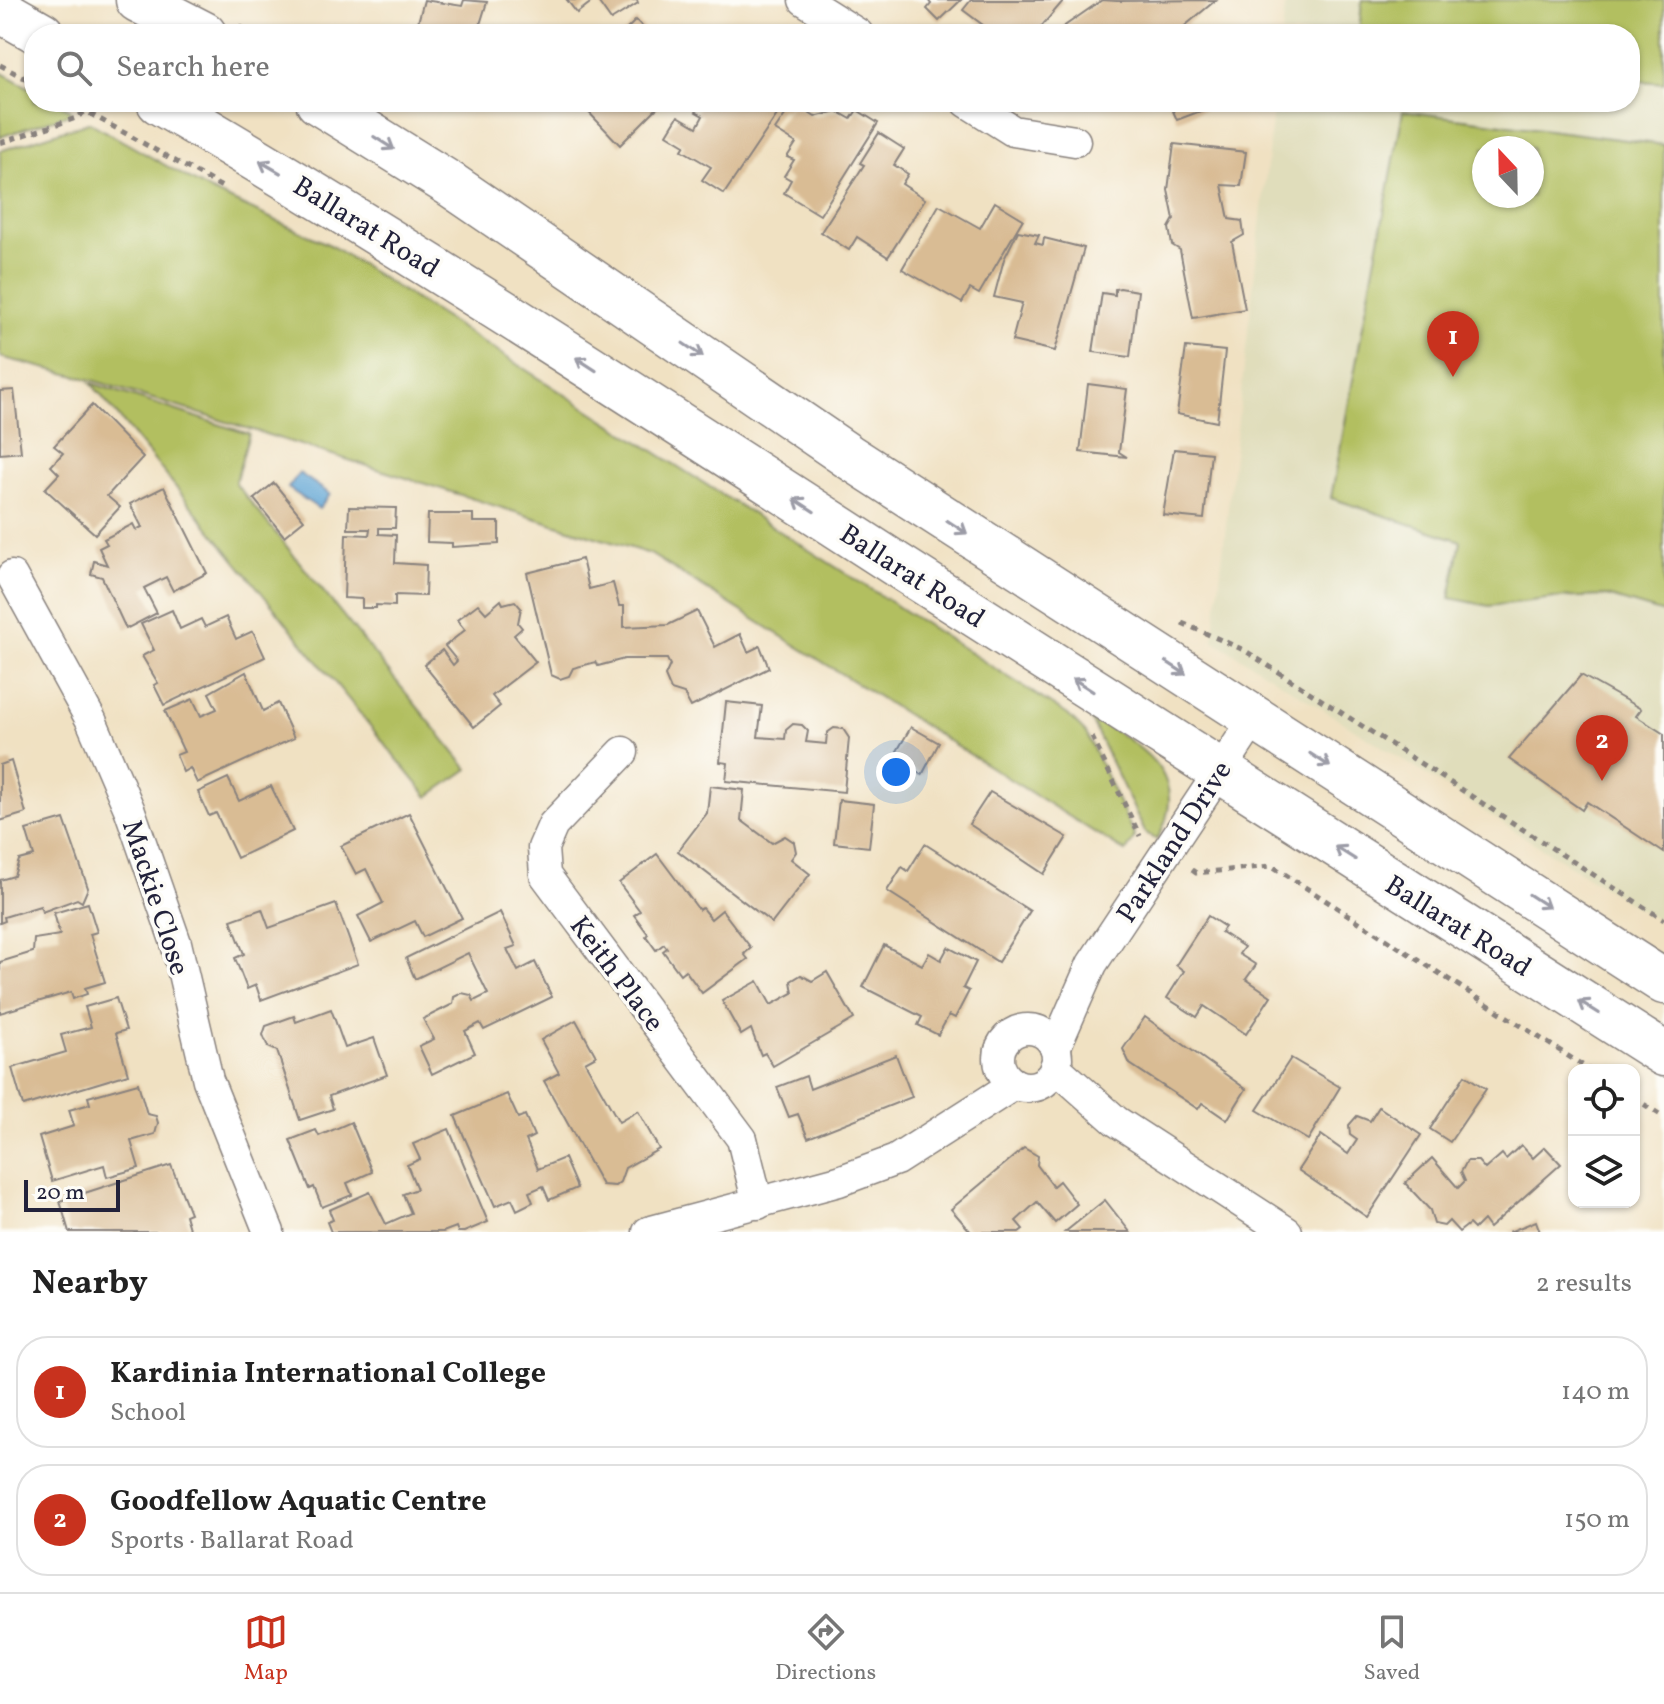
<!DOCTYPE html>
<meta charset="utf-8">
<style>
:root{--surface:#fff;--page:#f2f2f2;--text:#222;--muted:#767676;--line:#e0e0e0;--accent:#c8321e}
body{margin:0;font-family:Vollkorn,serif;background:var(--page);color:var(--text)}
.controls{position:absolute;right:24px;bottom:24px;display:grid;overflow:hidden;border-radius:16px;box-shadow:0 2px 6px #0004}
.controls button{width:72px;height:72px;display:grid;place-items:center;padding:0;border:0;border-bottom:2px solid var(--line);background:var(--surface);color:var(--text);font:40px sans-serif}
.compass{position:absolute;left:1472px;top:136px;width:72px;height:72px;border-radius:50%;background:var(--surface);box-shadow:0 2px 6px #0004;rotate:338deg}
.scale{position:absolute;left:24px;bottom:20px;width:96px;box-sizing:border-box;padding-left:8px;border:4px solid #22223b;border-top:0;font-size:22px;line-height:28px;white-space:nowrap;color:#22223b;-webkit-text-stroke:6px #fdfcf7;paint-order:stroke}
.you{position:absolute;left:896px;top:772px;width:28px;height:28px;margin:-20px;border:6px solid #fff;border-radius:50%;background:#1a73e8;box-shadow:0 0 0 12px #1a73e833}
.badge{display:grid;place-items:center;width:52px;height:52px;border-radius:50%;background:var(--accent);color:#fff;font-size:26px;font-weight:700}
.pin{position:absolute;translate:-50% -66px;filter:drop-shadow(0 2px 4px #0008)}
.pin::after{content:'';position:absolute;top:42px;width:28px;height:24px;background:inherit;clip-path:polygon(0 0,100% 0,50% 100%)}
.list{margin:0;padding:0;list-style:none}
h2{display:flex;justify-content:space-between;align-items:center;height:104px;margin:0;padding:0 32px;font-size:34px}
h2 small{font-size:26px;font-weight:400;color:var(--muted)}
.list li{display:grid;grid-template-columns:52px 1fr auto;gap:24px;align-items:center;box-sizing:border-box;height:112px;margin:0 16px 16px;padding:0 16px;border:2px solid var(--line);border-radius:32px}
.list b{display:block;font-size:30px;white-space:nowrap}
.list p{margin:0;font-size:26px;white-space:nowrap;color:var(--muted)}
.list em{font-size:26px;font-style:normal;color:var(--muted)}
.icon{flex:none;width:44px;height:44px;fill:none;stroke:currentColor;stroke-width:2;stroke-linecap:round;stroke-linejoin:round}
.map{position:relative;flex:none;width:1664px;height:1232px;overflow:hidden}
.search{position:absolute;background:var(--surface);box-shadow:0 2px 6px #0004;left:24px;right:24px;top:24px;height:88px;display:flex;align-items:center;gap:20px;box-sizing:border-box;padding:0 28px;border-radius:32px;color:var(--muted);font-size:30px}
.sheet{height:360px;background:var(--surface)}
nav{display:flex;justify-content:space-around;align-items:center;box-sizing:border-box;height:112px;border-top:2px solid var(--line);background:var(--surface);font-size:22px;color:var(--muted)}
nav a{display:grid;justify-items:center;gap:4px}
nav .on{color:var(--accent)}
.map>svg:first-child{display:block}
.built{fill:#e0ddbb;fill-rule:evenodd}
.green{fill:#b2bf61;stroke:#6a704e;stroke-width:2;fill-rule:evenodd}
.water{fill:#5ea4d4;stroke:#406388;stroke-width:2}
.building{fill:#d9bc94}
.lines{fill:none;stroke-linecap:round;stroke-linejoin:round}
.minor-casing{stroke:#89827e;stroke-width:33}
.trunk-casing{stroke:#89827e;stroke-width:47}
.path{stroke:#89827e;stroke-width:5;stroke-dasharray:6 6;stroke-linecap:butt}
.minor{stroke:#fff;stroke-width:30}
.trunk{stroke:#fff;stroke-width:44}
.oneway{stroke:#9c9ca7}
.labels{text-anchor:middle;stroke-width:7;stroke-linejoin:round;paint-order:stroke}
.street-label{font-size:28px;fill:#22223b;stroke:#fdfcf7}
</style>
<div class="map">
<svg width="1664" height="1232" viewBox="0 0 1664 1232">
<rect width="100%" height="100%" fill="#fdfcf7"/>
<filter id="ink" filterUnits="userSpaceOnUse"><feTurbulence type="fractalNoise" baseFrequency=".0125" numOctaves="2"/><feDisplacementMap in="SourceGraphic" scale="16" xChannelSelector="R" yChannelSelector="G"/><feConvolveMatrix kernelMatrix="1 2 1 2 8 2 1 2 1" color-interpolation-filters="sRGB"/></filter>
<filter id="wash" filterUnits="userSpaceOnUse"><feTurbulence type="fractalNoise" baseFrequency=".006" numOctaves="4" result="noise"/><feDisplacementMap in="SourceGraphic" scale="32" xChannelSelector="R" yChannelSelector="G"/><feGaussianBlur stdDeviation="1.8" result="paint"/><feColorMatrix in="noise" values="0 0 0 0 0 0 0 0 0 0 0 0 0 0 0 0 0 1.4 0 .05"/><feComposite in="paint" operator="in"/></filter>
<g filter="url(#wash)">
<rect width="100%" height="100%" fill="#f0e1c2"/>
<path class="built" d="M1286,0H1664V925L1213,640L1274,102H1630V34H1282ZM1484,148H1532V196H1484Z"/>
<g class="green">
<polygon points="1362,0 1664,0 1664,83 1630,80 1630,34 1359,34"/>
<polygon points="0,72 34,90 34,102 56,102 71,110 69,114 0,137"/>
<path d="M1403,111L1664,145V613L1607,596L1555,598L1489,606L1450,598L1461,541L1331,498ZM1484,148H1532V196H1484Z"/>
<polygon points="89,122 211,191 330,245 1068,715 1086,733 1135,837 1126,852 650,554 92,380 0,357 0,151"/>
<polygon points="91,383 249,434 235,483 468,769 428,797"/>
<path d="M1088,714C1137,745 1195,772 1157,840L1145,832Z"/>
</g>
<polygon class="water" points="299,473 330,494 319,509 288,488"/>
<g id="blocks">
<g class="building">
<polygon points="424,0 462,6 464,0 487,2 477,34 431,34 416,30"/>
<polygon points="567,0 594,0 577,13"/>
<polygon points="597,0 637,0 638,3 611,20"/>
<polygon points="928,0 961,0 939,21 927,9 931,4"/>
<polygon points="971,0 1064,0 1035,34 995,34 963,10"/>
<polygon points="1102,0 1117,1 1216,0 1175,34 1172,30 1167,34 1053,34"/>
<polygon points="636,20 649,34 622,34"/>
<polygon points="579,102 663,102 620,145"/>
<polygon points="702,102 791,102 786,111 781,109 724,194 702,180 711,167 682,150 685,145 667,134 678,116 697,127 703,116 696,112"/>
<polygon points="1169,102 1224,102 1177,120"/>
<polygon points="793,103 815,117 837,111 851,119 857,110 878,123 820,215 784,193 791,180 784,176 794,160 787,157 796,143 775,130"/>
<polygon points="879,133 904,149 894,165 908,174 902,184 925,199 888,257 857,237 849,250 821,232 864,165 860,163"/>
<polygon points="1174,144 1246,152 1241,186 1222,185 1229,219 1242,221 1244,235 1232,242 1245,309 1193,318 1180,250 1172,245 1169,228 1174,219 1168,190"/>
<polygon points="995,202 1023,219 979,294 970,289 962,303 902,269 939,205 980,228"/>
<polygon points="1018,231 1039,235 1035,243 1043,245 1044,238 1084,248 1055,351 1012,341 1022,303 994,297 1004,259"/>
<polygon points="1120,288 1138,291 1130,357 1093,352 1102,293 1115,295 1115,289"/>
<polygon points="1186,347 1225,351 1217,422 1177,414"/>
<polygon points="1088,384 1127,389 1119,452 1127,457 1080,452"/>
<polygon points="14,390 21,452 0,454 0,391"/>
<polygon points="92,405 143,457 107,496 120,507 95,534 45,489 59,474 51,466 63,453 54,446"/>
<polygon points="1174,449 1211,453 1204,519 1163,515"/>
<polygon points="274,483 304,520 284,536 254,499"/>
<polygon points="164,487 207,573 173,591 166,577 144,588 157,613 126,629 102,577 91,574 94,561 107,565 99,548 107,544 104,539 133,524 136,530 142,527 130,504"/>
<polygon points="349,507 396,508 395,528 379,528 379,534 396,535 395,563 426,565 425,596 395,595 395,606 376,605 376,608 362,608 362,599 344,598 346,534 369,535 370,529 348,529"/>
<polygon points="428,514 473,514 473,522 499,522 499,544 452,547 452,543 427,542"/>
<polygon points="582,559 589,589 613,583 619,606 624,606 624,627 668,625 697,611 715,647 740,634 748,652 760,646 769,668 691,707 684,694 671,690 665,676 670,665 667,659 624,659 598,666 596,662 573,668 569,676 560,679 551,675 527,573"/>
<polygon points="501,600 503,604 515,601 521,608 518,623 522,628 514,635 536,662 492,696 500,706 474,727 424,665 442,650 453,665 457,661 445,646 465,630 457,620 478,604 486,613"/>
<polygon points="172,610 180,629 201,619 205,627 226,617 236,639 253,631 265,657 164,705 154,685 158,683 142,656 154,650 141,624"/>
<polygon points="246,672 263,711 278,703 294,738 197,783 190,768 183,772 176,755 184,752 165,711 193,699 201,716 217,709 209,693"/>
<polygon points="1581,675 1641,709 1636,716 1664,734 1664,853 1587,802 1582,810 1509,759"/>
<polygon points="726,702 762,706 758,737 785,739 786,730 793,724 802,725 808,731 806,742 826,744 827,733 834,728 843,729 849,738 844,792 726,781 728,763 720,762"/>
<polygon points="911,727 939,743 922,775 893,758"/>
<polygon points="11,761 26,813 0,821 0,765"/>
<polygon points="228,778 239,801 271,786 293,831 237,858 216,813 209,816 198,792"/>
<polygon points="710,786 744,790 741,820 772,843 785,836 794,842 796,852 791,859 810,874 772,923 678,851 707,813"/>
<polygon points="990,792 1067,837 1044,874 969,824"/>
<polygon points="839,800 874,804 869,847 834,843"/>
<polygon points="409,813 462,918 423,937 415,921 371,942 358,916 383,903 366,869 356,874 341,846"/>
<polygon points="64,819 88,888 82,902 77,899 42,912 40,906 4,917 5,921 0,923 0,880 14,876 19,860 34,856 26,830"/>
<polygon points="925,844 1030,911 998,962 887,891 902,867 908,871"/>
<polygon points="657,854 699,910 702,908 711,919 722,910 751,948 744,954 748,959 702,993 685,970 680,974 663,951 667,948 664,944 656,950 646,936 648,934 634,915 640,911 619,883"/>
<polygon points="88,903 97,932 90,934 105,982 85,988 87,994 73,999 71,992 0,1013 0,962 33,952 34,939 60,935 54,913"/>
<polygon points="336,904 358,964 261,1000 256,985 247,989 235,958 244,954 231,920 262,909 269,928"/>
<polygon points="500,912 516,946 507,949 518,971 535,962 552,997 484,1030 480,1023 465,1031 475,1053 432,1074 419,1046 434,1039 423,1019 453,1004 454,997 462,993 471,995 474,1001 488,994 468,953 415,979 406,958"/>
<polygon points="1208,916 1225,927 1221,932 1244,947 1239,954 1256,965 1246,979 1271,996 1246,1034 1204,1006 1197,1017 1167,998 1184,971 1176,965"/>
<polygon points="884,945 922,965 929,953 941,960 948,947 976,962 963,988 969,991 955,1018 949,1015 938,1035 918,1025 922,1017 863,987"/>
<polygon points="827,972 854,1019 773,1066 765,1053 761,1055 751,1029 741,1035 722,1001 758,981 771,1005 793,993 791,981 801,975 812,981"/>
<polygon points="116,998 126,1030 116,1033 128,1074 23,1106 12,1068 66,1052 61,1035 91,1027 85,1007"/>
<polygon points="331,1009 345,1048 374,1038 387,1075 329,1096 333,1109 300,1120 277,1051 268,1047 263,1035 266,1026 294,1016 296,1022"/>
<polygon points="1145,1017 1246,1089 1227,1120 1202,1103 1198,1109 1130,1064 1123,1049"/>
<polygon points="576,1020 596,1056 585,1062 619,1122 638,1111 659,1149 625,1168 620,1182 615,1186 602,1185 544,1081 559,1073 541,1040"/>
<polygon points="896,1055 912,1097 808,1138 798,1114 789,1117 777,1087 806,1076 810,1089"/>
<polygon points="1291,1058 1340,1087 1308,1140 1257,1110"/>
<polygon points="1465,1075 1486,1089 1450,1142 1430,1129"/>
<polygon points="138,1083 147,1114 156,1116 158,1123 155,1134 131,1141 139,1168 107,1177 104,1165 52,1181 39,1137 74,1126 69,1110 90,1104 88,1097"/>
<polygon points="507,1094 518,1118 525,1115 534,1136 526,1140 538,1169 564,1158 577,1188 549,1200 543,1186 529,1192 533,1202 517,1210 512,1199 495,1206 455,1116"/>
<polygon points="1379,1107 1421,1135 1367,1217 1298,1170 1321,1135 1348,1154 1357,1140 1350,1135 1349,1125 1357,1116 1370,1121"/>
<polygon points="351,1122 372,1172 347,1183 352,1195 322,1207 314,1187 310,1189 290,1140 316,1130 319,1136"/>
<polygon points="449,1129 488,1222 464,1232 458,1232 456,1227 443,1232 331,1232 327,1222 333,1220 329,1210 370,1192 386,1224 411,1213 403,1194 417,1189 407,1165 420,1159 413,1144"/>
<polygon points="1521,1145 1533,1158 1545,1147 1561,1164 1489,1228 1483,1220 1474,1229 1469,1224 1459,1232 1449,1221 1444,1226 1434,1224 1430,1210 1405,1183 1432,1158 1458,1188 1465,1181 1461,1172 1467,1161 1478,1161 1485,1169 1502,1154 1506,1159"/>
<polygon points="1024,1148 1038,1156 1037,1165 1053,1186 1059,1181 1077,1204 1055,1223 1037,1202 1016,1221 1023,1229 1019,1232 971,1232 951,1209"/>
<polygon points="171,1165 190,1213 185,1215 190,1232 69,1232 60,1201"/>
<polygon points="1105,1200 1130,1232 1065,1232"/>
<polygon points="1536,1221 1540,1232 1509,1232"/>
</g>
</g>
</g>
<g filter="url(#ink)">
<use href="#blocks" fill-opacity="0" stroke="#89827e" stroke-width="2"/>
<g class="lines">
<g class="minor-casing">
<g id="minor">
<polyline points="804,0 858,34"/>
<polyline points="967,102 1013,131 1075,141"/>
<polyline points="12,576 91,720 130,811 176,943 208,1080 269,1232"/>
<polyline points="623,752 553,825 543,848 545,875 742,1139 758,1204"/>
<circle cx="1028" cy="1058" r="29"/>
<polyline points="1055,1048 1092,964 1255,718"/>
<polyline points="1055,1067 1116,1121 1287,1232"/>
<polyline points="648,1232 839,1181 896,1160 1015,1084"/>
</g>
</g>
<g class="trunk-casing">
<g id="trunk">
<polyline points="138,0 204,34"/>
<polyline points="0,10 42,34"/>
<path d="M159,102C409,248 651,406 894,563C1150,728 1407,891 1664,1054"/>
<polyline points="318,102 450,184 848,456 1664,982"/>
</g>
</g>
<g class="path">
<polyline points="239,26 252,34"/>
<polyline points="0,65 34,83"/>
<polyline points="69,102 222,187"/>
<polyline points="0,143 76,118 86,111"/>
<polyline points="1182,623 1244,650 1664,920"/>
<polyline points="1092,737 1140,836"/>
<polyline points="1192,870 1196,873 1272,866 1590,1070"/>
<polyline points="1634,1098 1664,1117"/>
</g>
<use href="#minor" class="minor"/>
<use href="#trunk" class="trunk"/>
</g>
<defs><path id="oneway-shaft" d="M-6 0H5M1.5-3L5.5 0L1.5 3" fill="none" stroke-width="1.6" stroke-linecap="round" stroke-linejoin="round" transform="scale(2)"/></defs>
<g class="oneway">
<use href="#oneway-shaft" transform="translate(384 143) rotate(32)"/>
<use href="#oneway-shaft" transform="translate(270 167) rotate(-150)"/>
<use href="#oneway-shaft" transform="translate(693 350) rotate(34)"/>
<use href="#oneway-shaft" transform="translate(586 364) rotate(-147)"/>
<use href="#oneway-shaft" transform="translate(804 505) rotate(-147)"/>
<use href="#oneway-shaft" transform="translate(957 527) rotate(33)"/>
<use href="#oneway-shaft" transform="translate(1176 668) rotate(33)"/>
<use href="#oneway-shaft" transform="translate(1083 685) rotate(-147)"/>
<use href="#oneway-shaft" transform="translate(1320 760) rotate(33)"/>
<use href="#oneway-shaft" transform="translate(1345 853) rotate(-148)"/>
<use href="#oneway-shaft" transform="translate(1539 901) rotate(33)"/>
<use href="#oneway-shaft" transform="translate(1589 1007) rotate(-148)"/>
</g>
</g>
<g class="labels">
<g class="street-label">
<text transform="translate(367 226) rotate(32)" y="10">Ballarat Road</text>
<text transform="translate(913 575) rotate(33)" y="10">Ballarat Road</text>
<text transform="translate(1173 841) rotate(-57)" y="10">Parkland Drive</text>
<text transform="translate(157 897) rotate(72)" y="10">Mackie Close</text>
<text transform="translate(1459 925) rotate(32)" y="10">Ballarat Road</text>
<text transform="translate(618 973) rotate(53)" y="10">Keith Place</text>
</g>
</g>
</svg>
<div class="controls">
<button><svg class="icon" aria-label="locate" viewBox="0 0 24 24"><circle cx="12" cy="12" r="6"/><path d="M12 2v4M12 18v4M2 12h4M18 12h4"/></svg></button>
<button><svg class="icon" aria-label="layers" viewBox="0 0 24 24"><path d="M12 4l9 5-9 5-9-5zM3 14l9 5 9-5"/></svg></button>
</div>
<svg class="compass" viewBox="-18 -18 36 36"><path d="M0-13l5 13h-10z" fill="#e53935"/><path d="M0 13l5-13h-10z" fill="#767676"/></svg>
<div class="scale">20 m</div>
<div class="you"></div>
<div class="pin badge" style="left:1453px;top:377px">1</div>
<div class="pin badge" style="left:1602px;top:781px">2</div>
<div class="search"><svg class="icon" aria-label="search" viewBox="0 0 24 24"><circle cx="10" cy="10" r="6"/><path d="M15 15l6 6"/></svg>Search here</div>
</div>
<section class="sheet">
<h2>Nearby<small>2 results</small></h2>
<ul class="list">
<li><span class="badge">1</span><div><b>Kardinia International College</b><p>School</p></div><em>140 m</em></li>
<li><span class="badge">2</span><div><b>Goodfellow Aquatic Centre</b><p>Sports · Ballarat Road</p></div><em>150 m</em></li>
</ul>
</section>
<nav>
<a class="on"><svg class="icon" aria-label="map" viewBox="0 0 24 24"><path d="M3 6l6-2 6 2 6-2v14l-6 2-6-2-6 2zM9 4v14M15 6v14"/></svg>Map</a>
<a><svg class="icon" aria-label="directions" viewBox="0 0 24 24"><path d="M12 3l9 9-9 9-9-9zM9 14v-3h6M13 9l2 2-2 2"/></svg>Directions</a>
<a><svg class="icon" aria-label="saved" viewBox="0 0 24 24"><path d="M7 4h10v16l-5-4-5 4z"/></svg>Saved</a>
</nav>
